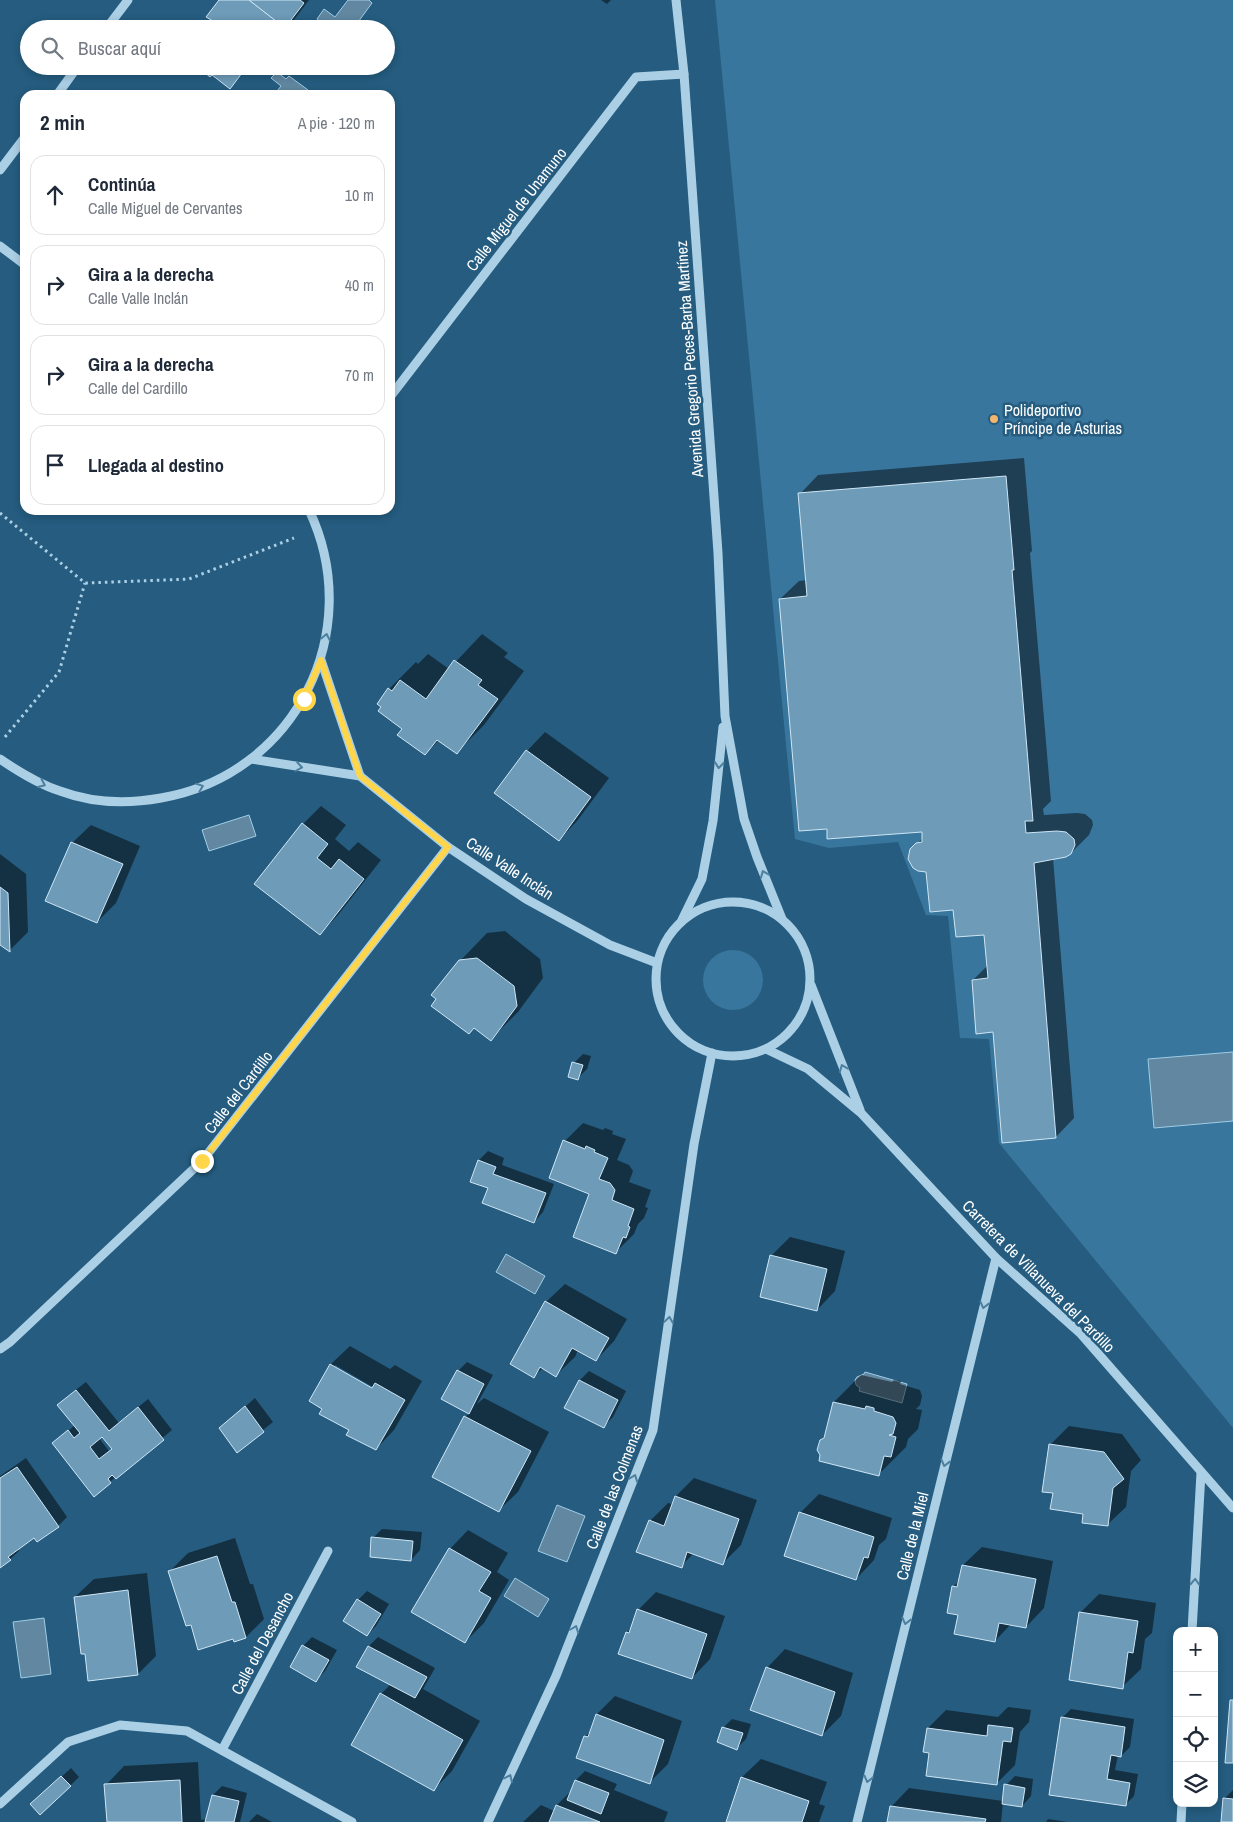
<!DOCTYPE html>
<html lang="es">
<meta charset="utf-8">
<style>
:root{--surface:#fff;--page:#f2f2f3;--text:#1f2937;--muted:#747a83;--line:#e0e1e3}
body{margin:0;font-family:"Archivo Narrow",sans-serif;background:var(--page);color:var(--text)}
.controls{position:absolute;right:15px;bottom:15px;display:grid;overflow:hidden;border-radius:10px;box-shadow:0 2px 8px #0003}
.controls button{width:45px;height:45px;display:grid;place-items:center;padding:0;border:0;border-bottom:1px solid var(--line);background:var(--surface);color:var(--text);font:25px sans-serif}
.stop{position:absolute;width:15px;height:15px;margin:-11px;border:4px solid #ffd54a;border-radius:50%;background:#fff}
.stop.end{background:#ffd54a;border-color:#fff;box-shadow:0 1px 5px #0008}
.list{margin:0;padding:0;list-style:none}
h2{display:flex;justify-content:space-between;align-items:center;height:65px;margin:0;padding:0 20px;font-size:21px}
h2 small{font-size:16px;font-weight:400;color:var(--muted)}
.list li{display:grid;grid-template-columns:32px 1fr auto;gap:15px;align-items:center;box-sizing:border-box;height:80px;margin:0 10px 10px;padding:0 10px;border:1px solid var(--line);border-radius:15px}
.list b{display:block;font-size:19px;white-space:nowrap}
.list p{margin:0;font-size:16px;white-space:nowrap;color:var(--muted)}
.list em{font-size:16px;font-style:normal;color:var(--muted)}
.icon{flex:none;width:28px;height:28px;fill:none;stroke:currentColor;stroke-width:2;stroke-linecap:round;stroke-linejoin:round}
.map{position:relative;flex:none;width:1233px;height:1822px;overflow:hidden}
.search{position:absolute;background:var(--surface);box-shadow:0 2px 8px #0003;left:20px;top:20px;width:375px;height:55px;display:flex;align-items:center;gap:12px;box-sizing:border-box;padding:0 18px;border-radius:28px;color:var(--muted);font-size:19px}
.panel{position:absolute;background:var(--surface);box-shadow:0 2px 8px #0003;left:20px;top:90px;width:375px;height:425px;border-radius:15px}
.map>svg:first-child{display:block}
.green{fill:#39769d}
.water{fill:#6187a1;stroke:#9fcde7}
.shadow{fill:#0007;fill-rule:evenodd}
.building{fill:#6e9bb8;stroke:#cee6f5;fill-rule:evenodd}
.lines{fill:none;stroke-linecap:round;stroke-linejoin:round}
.path{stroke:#abd0e6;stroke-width:3;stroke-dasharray:2.5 4;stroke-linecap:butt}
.minor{stroke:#abd0e6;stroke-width:9}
.oneway{stroke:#4d7f9e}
.route{stroke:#ffd54a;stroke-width:6}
.poi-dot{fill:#f0b56f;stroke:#255c7f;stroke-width:2}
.labels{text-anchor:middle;stroke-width:5;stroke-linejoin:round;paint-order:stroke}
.street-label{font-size:16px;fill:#fff;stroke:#255c7f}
.poi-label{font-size:16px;fill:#fff;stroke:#255c7f;text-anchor:start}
</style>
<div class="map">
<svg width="1233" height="1822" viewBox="0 0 1233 1822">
<rect width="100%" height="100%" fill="#255c7f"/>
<g class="green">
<polygon points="715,0 1233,0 1233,1428 999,1143 989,1039 960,1038 948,916 926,915 898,842 829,848 795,839"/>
<circle cx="733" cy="980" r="30"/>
</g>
<g class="water">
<polygon points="348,0 369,0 372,3 353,29 330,29 317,19 324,9 335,17"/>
<polygon points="277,72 286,79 289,76 308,90 304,95 274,95 281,86 271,78"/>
<polygon points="249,815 256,836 209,851 202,830"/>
<polygon points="1233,1052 1233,1121 1154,1128 1148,1059"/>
<polygon points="506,1254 545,1276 535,1294 496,1272"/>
<polygon points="865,1372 907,1384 902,1403 859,1391 860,1388 856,1385 855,1380 857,1377 864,1374"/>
<polygon points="557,1505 585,1516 567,1562 538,1551"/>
<polygon points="515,1578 549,1599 538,1617 504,1596"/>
<polygon points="44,1618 51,1674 21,1678 13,1622"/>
</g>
<g class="shadow">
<polygon points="220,0 309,0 287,29 202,29 212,19"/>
<polygon points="601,0 611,0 607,4"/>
<polygon points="199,66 250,66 230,87"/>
<polygon points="1024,458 1032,551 1030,553 1051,801 1043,809 1044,815 1077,813 1085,814 1092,820 1093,825 1089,835 1070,854 1053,858 1074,1118 1056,1137 994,1031 973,980 988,965 985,934 954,908 911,850 923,838 923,830 828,828 780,599 799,581 807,580 800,494 818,475"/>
<polygon points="482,634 508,653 504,657 524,671 484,725 457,752 439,740 425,754 404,728 389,689 416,662 418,664 428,654 449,669"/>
<polygon points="545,732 609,778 577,821 559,840 496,793 527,751"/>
<polygon points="321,806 346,825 335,839 349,851 358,842 381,860 338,915 320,934 303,824"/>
<polygon points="91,825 140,846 116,903 97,922 72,843"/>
<polygon points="0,854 26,874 28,932 10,950 0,943"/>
<polygon points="505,931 540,959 543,978 518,1012 491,1039 460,961 487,933"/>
<polygon points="583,1054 591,1056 587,1069 578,1078 574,1063"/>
<polygon points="583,1123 603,1130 605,1128 613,1131 612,1134 626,1139 617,1160 629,1165 633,1171 629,1182 651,1190 645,1207 648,1208 644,1218 638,1224 634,1234 616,1252 591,1194 565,1141"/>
<polygon points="488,1151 504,1158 502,1165 554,1184 543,1212 534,1222 490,1187 479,1160"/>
<polygon points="790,1237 845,1251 835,1291 817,1310 771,1256"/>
<polygon points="565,1284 627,1319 614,1341 596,1360 578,1350 575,1357 556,1375 543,1368 534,1376 546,1302"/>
<path d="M350,1346L390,1369L395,1365L422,1381L394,1430L376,1449L324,1408L311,1400L331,1364ZM335,1365L378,1390L377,1392L335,1368Z"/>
<polygon points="467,1362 493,1375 477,1404 484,1398 549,1432 518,1492 499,1510 465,1417 470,1413 458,1371"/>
<polygon points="589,1371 626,1391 613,1417 604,1426 566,1407 580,1380"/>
<polygon points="861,1375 892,1382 894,1380 901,1381 900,1384 920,1390 922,1396 920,1405 916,1409 922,1410 918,1429 908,1439 906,1447 879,1474 821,1440 826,1434 834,1402"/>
<path d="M86,1382L119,1423L148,1399L172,1430L94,1495L54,1443L75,1425L68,1396ZM102,1435L113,1448L109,1451L99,1438Z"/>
<polygon points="255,1398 273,1422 237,1451 230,1420"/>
<polygon points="1069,1426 1122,1434 1141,1460 1131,1471 1126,1507 1107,1525 1054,1492 1044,1491 1051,1444"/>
<polygon points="26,1458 67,1517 58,1526 35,1537 18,1549 19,1551 10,1559 0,1565 0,1476"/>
<polygon points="694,1478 757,1500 741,1545 723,1563 694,1553 681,1566 650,1521 668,1503 673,1504 676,1496"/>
<polygon points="819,1494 892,1518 886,1539 879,1545 874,1560 856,1579 800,1513"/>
<polygon points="382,1529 422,1532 420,1550 411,1560 373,1538"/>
<polygon points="468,1530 508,1553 497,1572 509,1580 484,1623 465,1642 450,1549"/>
<polygon points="235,1538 250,1584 253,1584 264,1619 246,1637 192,1624 169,1572 188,1553"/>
<polygon points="982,1547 1053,1561 1044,1608 1026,1627 1011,1624 995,1641 959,1614 953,1587 960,1580 963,1565"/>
<polygon points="147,1573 156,1656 138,1674 86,1653 75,1597 94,1579"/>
<polygon points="367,1591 389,1604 376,1626 367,1635 358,1600"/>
<polygon points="656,1592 725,1616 710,1659 692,1678 627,1632 632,1628 638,1610"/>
<polygon points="1099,1594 1156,1603 1152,1633 1145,1639 1141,1669 1122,1687 1080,1613"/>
<polygon points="312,1637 337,1650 325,1671 316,1680 291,1666 303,1646"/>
<polygon points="378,1637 435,1668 423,1689 480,1721 452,1771 433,1790 381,1694 391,1684 358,1666 369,1646"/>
<polygon points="785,1649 853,1673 841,1716 822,1735 767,1668"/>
<polygon points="615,1696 682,1721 668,1764 649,1783 585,1737 591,1731 597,1714"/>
<polygon points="1008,1707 1031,1710 1029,1722 1020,1732 1015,1765 996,1784 930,1752 928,1728 946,1710 998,1717"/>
<polygon points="1071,1709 1134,1719 1130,1747 1121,1756 1118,1755 1115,1770 1138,1774 1134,1796 1125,1805 1062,1718"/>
<polygon points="732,1719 751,1724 746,1739 737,1748 723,1728"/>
<polygon points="761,1759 827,1782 819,1804 825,1806 819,1822 726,1822 742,1777"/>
<polygon points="198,1762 201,1820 207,1819 213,1795 222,1786 247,1793 240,1822 108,1822 106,1785 124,1766"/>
<polygon points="71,1768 79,1777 70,1786 41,1796"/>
<polygon points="585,1771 617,1784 614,1790 668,1812 664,1822 523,1822 541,1805 554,1811 557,1805 572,1790 576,1780"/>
<polygon points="1015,1776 1033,1779 1031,1796 1022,1806 1003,1803 1001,1822 889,1822 891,1807 909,1788 1003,1801 1006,1785"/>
<polygon points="1233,1790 1233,1822 1222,1822 1224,1799"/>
<polygon points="257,1814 272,1822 249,1822"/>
<polygon points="1048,1819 1067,1822 1046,1822"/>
</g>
<g class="building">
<polygon points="219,0 249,0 285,28 207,29 213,21 206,17"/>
<polygon points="249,0 300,0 304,3 285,28"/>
<polygon points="197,66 244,66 245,69 230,89 212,75 210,77"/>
<polygon points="1006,476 1014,570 1012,570 1033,821 1025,821 1026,833 1057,831 1066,832 1074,839 1075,845 1071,854 1066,857 1034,863 1056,1138 1002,1143 993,1032 976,1034 972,980 988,978 984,935 956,937 953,910 930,912 926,872 918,871 913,868 908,859 910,849 916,843 922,842 922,832 827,839 827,829 799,831 779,599 807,596 798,493"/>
<polygon points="454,660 482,680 478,685 498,699 457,754 437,740 425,755 397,735 402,729 378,711 381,707 377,704 388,688 392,691 400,680 426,699"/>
<polygon points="526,750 591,797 559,841 494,793"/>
<polygon points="302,823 328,844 317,858 331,869 339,859 364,879 320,935 254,884"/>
<polygon points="71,842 123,864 97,923 45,901"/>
<polygon points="0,887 8,893 10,952 0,945"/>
<polygon points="477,958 514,986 517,1006 491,1041 474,1028 469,1034 431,1006 436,999 431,995 459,960"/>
<polygon points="572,1062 583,1065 578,1080 568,1077"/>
<polygon points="563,1140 585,1149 586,1146 595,1150 594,1152 608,1158 599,1179 610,1183 615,1190 612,1200 634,1209 628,1226 630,1227 626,1238 623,1237 616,1254 573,1237 589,1194 549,1178"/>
<polygon points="478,1160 496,1167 493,1174 546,1193 534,1223 482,1203 488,1188 470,1182"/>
<polygon points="770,1255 827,1269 817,1311 760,1297"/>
<polygon points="545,1301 609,1338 596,1361 572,1348 556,1377 540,1367 534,1378 510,1364"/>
<polygon points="330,1364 372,1388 375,1383 405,1400 376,1450 346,1435 349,1430 319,1414 322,1409 309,1401"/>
<polygon points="457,1370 484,1384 469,1414 441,1399"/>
<polygon points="579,1380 618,1400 604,1428 564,1408"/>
<path d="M76,1390L109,1431L138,1407L164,1440L116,1479L112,1475L108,1479L111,1483L94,1497L52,1443L68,1430L74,1438L80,1433L57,1405ZM102,1437L112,1449L99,1459L90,1447Z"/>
<polygon points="833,1402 865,1409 866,1406 874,1408 874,1411 893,1417 896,1423 893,1434 889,1435 896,1437 891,1457 884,1456 879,1476 819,1461 820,1455 817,1450 820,1440 824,1438"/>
<polygon points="245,1406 264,1432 237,1453 219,1428"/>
<polygon points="464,1416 531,1451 499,1512 432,1477"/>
<polygon points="1049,1444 1104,1452 1124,1479 1113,1488 1108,1526 1082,1523 1083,1514 1050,1509 1053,1493 1042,1492"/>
<polygon points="17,1467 59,1527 37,1542 34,1538 8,1557 11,1560 0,1568 0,1478"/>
<polygon points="675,1496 739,1519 723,1565 687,1552 682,1568 636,1552 649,1520 664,1526"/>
<polygon points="799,1512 874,1537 868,1558 864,1557 856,1580 784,1556"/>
<polygon points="371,1537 413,1541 411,1561 370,1557"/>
<polygon points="449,1548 491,1572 479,1591 491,1598 465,1643 411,1612"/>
<polygon points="217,1556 232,1602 235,1602 246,1638 234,1642 233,1639 198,1650 191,1625 186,1626 168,1571"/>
<polygon points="962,1565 1036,1579 1026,1628 999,1623 995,1642 954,1634 958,1615 947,1613 952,1586 957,1587"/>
<polygon points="128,1590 138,1675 88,1681 85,1654 81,1654 74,1597"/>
<polygon points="357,1599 381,1614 367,1636 343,1621"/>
<polygon points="637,1609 707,1634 692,1679 618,1654 626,1632 629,1633"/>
<polygon points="1079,1612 1138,1621 1133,1653 1128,1652 1123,1689 1069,1680"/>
<polygon points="302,1645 329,1660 316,1682 290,1667"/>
<polygon points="368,1646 427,1677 415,1698 356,1667"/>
<polygon points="766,1667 835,1692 822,1736 750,1710"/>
<polygon points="380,1693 463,1740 434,1791 351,1745"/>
<polygon points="1230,1700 1233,1700 1233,1763 1225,1763"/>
<polygon points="596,1714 664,1740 650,1784 576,1758 584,1736 588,1737"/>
<polygon points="1061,1717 1125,1727 1121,1757 1111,1755 1107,1779 1130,1783 1126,1806 1049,1795"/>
<polygon points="988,1725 1013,1728 1011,1742 1003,1741 997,1785 926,1776 929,1753 923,1752 927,1728 987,1736"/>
<polygon points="722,1727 743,1733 737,1750 717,1742"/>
<polygon points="61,1776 71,1786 40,1815 30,1804"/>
<polygon points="741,1777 809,1801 802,1822 726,1822"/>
<polygon points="180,1780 182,1822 107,1822 104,1784"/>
<polygon points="575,1780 609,1793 601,1814 567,1800"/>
<polygon points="1004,1784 1025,1788 1022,1807 1002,1804"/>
<polygon points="212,1795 239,1801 234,1822 205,1822"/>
<polygon points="1223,1798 1233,1799 1233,1822 1221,1822"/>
<polygon points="556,1805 600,1822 549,1822"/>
<polygon points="890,1806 986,1819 985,1822 887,1822"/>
</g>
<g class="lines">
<g class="path">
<polyline points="0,513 85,583 189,579 294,538"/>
<polyline points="5,737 59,672 85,583"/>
</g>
<g class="minor">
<polyline points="676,0 684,74 718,553 725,716 744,819 757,857 782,919"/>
<polyline points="106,29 128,0"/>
<polyline points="57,95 78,66"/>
<polyline points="0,170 25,137"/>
<polyline points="0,246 25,265"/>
<polyline points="390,397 636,77 684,74"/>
<polyline points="321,660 360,776"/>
<path d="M0,759C19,772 38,784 60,791C92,803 128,804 161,798C295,775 367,632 309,510"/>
<polyline points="251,759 360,776 448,847 526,899 610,945 657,963"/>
<circle cx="733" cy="979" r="77"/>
<polyline points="682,920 702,879 713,821 723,727"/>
<polyline points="811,985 860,1110"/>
<polyline points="766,1049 808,1069 861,1113 996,1258 1081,1334 1233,1508"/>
<polyline points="0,1349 10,1342 202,1161 448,847"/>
<polyline points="1192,1631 1201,1473"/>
<polyline points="222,1750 328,1551"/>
<polyline points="0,1804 68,1742 120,1725 187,1731 352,1822"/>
<polyline points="488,1822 556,1676 653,1430 694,1144 712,1053"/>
<polyline points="857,1822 996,1258"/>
<polyline points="1181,1822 1182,1803"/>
</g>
</g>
<defs><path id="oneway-chevron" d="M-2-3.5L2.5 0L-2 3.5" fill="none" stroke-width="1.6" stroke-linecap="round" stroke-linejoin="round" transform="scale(1.25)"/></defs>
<g class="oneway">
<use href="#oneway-chevron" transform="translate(326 637) rotate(-78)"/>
<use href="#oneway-chevron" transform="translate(719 765) rotate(96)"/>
<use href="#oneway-chevron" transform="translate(299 767) rotate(9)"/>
<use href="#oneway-chevron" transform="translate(42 784) rotate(24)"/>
<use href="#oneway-chevron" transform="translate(200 787) rotate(-21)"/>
<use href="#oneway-chevron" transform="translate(764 874) rotate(-112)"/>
<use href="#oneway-chevron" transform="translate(843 1068) rotate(-112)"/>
<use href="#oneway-chevron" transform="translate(984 1305) rotate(104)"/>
<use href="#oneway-chevron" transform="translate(669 1320) rotate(-82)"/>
<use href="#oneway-chevron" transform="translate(945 1463) rotate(104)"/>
<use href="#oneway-chevron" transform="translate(634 1478) rotate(-69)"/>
<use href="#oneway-chevron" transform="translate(1195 1582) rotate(-87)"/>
<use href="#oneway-chevron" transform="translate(906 1621) rotate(104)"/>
<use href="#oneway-chevron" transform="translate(575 1629) rotate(-69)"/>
<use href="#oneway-chevron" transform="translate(509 1778) rotate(-65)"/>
<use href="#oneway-chevron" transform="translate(868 1779) rotate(104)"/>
</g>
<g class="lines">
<polyline class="route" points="202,1161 448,847 360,776 321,660 304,699"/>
</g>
<circle class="poi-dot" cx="994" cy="419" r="5"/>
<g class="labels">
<g class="street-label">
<text transform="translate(516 209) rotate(-52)" y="6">Calle Miguel de Unamuno</text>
<text transform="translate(689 359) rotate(-94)" y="6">Avenida Gregorio Peces-Barba Martínez</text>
<text transform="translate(510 868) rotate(33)" y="6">Calle Valle Inclán</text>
<text transform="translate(238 1092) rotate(-52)" y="6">Calle del Cardillo</text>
<text transform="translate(1039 1276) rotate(45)" y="6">Carretera de Villanueva del Pardillo</text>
<text transform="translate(614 1487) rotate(-69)" y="6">Calle de las Colmenas</text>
<text transform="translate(912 1536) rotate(-76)" y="6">Calle de la Miel</text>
<text transform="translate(262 1643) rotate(-62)" y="6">Calle del Desancho</text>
</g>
<g class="poi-label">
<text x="1004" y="416">Polideportivo<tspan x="1004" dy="18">Príncipe de Asturias</tspan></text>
</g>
</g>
</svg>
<div class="controls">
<button>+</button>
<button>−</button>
<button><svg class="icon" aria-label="locate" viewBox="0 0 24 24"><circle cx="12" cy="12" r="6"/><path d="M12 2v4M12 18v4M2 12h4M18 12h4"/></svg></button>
<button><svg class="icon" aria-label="layers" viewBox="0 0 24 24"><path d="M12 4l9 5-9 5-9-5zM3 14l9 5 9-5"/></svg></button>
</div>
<div class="stop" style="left:304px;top:699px"></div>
<div class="stop end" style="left:202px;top:1161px"></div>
<div class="search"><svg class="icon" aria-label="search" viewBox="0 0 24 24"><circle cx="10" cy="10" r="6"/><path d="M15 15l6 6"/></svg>Buscar aquí</div>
<section class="panel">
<h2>2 min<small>A pie · 120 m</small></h2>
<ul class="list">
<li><svg class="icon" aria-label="ahead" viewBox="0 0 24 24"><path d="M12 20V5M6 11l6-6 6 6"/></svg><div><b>Continúa</b><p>Calle Miguel de Cervantes</p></div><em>10 m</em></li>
<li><svg class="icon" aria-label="right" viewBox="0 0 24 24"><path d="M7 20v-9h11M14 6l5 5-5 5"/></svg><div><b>Gira a la derecha</b><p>Calle Valle Inclán</p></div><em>40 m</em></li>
<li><svg class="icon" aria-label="right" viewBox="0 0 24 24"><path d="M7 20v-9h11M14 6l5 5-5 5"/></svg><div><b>Gira a la derecha</b><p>Calle del Cardillo</p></div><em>70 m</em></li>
<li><svg class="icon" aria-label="arrive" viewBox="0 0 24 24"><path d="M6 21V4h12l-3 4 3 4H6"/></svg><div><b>Llegada al destino</b></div></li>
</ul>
</section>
</div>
